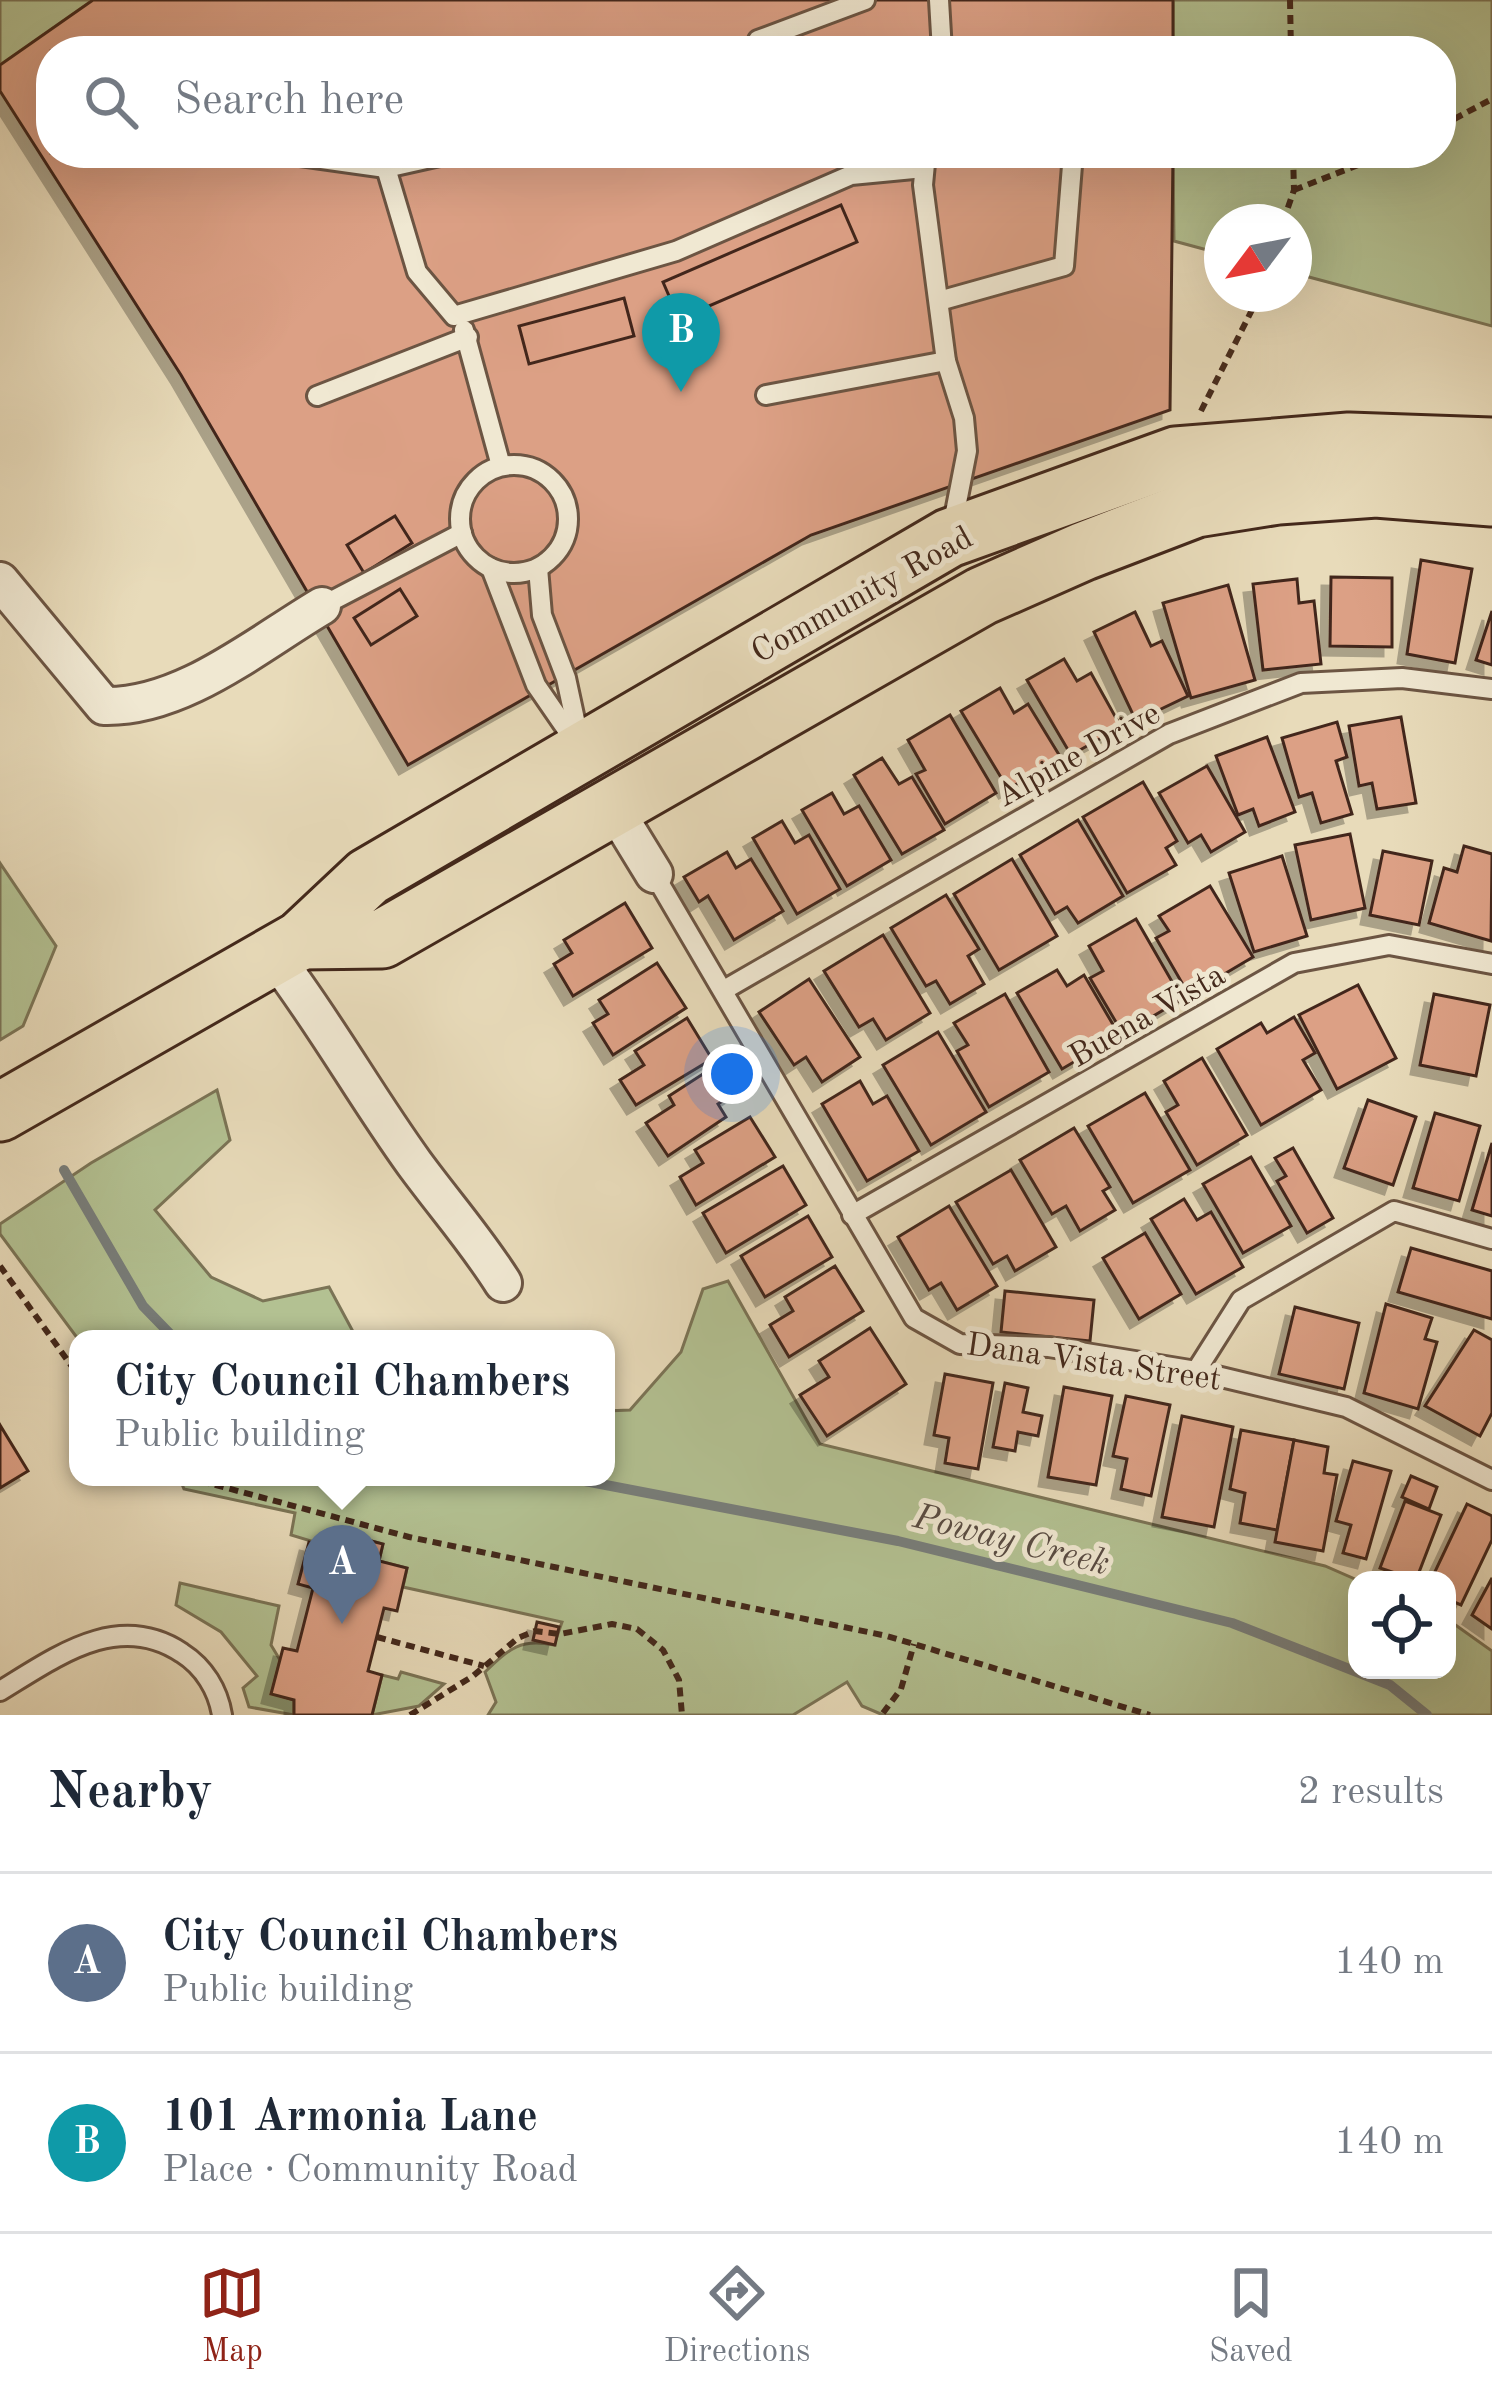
<!DOCTYPE html>
<meta charset="utf-8">
<style>
:root{--surface:#fff;--page:#f6f6f7;--text:#1f2937;--muted:#747a83;--line:#e0e1e3;--accent:#8f2418}
body{margin:0;font-family:"Old Standard TT",serif;background:var(--page);color:var(--text)}
.controls{position:absolute;right:36px;bottom:36px;display:grid;overflow:hidden;border-radius:24px;box-shadow:0 12px 48px #0002}
.controls button{width:108px;height:108px;display:grid;place-items:center;padding:0;border:0;border-bottom:3px solid var(--line);background:var(--surface);color:var(--text);font:60px sans-serif}
.compass{position:absolute;left:1204px;top:204px;width:108px;height:108px;border-radius:50%;background:var(--surface);box-shadow:0 12px 48px #0002;rotate:238deg}
.you{position:absolute;left:732px;top:1074px;width:42px;height:42px;margin:-30px;border:9px solid #fff;border-radius:50%;background:#1a73e8;box-shadow:0 0 0 18px #1a73e833}
.badge{display:grid;place-items:center;width:78px;height:78px;border-radius:50%;background:var(--accent);color:#fff;font-size:39px;font-weight:700}
.pin{position:absolute;translate:-50% -99px;filter:drop-shadow(0 3px 6px #0008)}
.pin::after{content:'';position:absolute;top:63px;width:42px;height:36px;background:inherit;clip-path:polygon(0 0,100% 0,50% 100%)}
.popup{position:absolute;left:69px;top:1330px;width:546px;height:156px;box-sizing:border-box;display:grid;place-content:center;border-radius:24px;background:var(--surface);filter:drop-shadow(0 3px 9px #0005);font-size:39px;white-space:nowrap;color:var(--muted)}
.popup b{font-size:45px;color:var(--text)}
.popup::after{content:'';position:absolute;left:50%;top:100%;margin-left:-24px;border:24px solid transparent;border-top-color:var(--surface)}
.list{margin:0;padding:0;list-style:none}
h2{display:flex;justify-content:space-between;align-items:center;height:156px;margin:0;padding:0 48px;font-size:51px}
h2 small{font-size:39px;font-weight:400;color:var(--muted)}
.list li{display:grid;grid-template-columns:78px 1fr auto;gap:36px;align-items:center;box-sizing:border-box;height:180px;padding:0 48px;border-top:3px solid var(--line)}
.list b{display:block;font-size:45px;white-space:nowrap}
.list p{margin:0;font-size:39px;white-space:nowrap;color:var(--muted)}
.list em{font-size:39px;font-style:normal;color:var(--muted)}
.icon{flex:none;width:66px;height:66px;fill:none;stroke:currentColor;stroke-width:2;stroke-linecap:round;stroke-linejoin:round}
.map{position:relative;flex:none;width:1492px;height:1715px;overflow:hidden}
.search{position:absolute;background:var(--surface);box-shadow:0 12px 48px #0002;left:36px;right:36px;top:36px;height:132px;display:flex;align-items:center;gap:30px;box-sizing:border-box;padding:0 42px;border-radius:48px;color:var(--muted);font-size:45px}
.sheet{height:516px;background:var(--surface)}
nav{display:flex;justify-content:space-around;align-items:center;box-sizing:border-box;height:168px;border-top:3px solid var(--line);background:var(--surface);font-size:33px;color:var(--muted)}
nav a{display:grid;justify-items:center;gap:6px}
nav .on{color:var(--accent)}
.map>svg:first-child{display:block}
.green{fill:#b3c192;stroke:#7b7456;stroke-width:3}
.lines{fill:none;stroke-linecap:round;stroke-linejoin:round}
.stream{stroke:#787e7b;stroke-width:10}
.building{fill:#dca085;stroke:#43281b;stroke-width:3;filter:url(#shadow)}
.lane-casing{stroke:#6c5543;stroke-width:24}
.street-casing{stroke:#6c5543;stroke-width:42}
.primary-casing{stroke:#43281b;stroke-width:63}
.path{stroke:#43281b;stroke-width:6;stroke-dasharray:9 6;stroke-linecap:butt}
.lane{stroke:#f0e8d2;stroke-width:18}
.street{stroke:#f0e8d2;stroke-width:36}
.primary{stroke:#e8dbba;stroke-width:57}
.labels{text-anchor:middle;stroke-width:10;stroke-linejoin:round;paint-order:stroke}
.street-label{font-size:33px;fill:#43281b;stroke:#f0e8d2}
.water-label{font-size:36px;font-style:italic;fill:#594c43;stroke:#f0e8d2}
</style>
<div class="map">
<svg width="1492" height="1715" viewBox="0 0 1492 1715">
<defs>
<filter id="shadow"><feDropShadow dx="-9" dy="9" stdDeviation="0" flood-color="#0004"/></filter>
</defs>
<rect width="100%" height="100%" fill="#e8dbba"/>
<filter id="stains"><feTurbulence type="fractalNoise" baseFrequency=".00167" numOctaves="4"/><feColorMatrix values="0 0 0 0 .2 0 0 0 0 .09 0 0 0 0 .02 0 0 0 .5 -.17"/></filter>
<radialGradient id="worn" r=".72"><stop offset=".6" stop-color="#630" stop-opacity="0"/><stop offset="1" stop-color="#630" stop-opacity=".3"/></radialGradient>
<g class="green">
<polygon points="0,0 93,0 0,65"/>
<polygon points="1173,0 1492,0 1492,326 1294,273 1294,222 1222,222 1222,254 1174,241 1173,153 1441,153 1441,51 1173,51"/>
<polygon points="0,863 56,946 23,1026 0,1040"/>
<polygon points="217,1090 230,1140 155,1210 211,1277 263,1301 329,1287 357,1339 78,1339 0,1234 0,1224 91,1163"/>
<path d="M728,1281L820,1444L1325,1566L1357,1580V1670H1447V1619L1492,1651V1715H883L862,1706L847,1682L793,1715H488L496,1702L485,1672C509,1649 520,1638 554,1645L562,1622L403,1587L407,1568L379,1561L383,1544L342,1533L337,1549L291,1535L295,1513L184,1489L179,1477H606V1411L630,1410L681,1352L703,1289Z"/>
<polygon points="180,1583 279,1606 271,1645 280,1660 272,1693 294,1700 294,1715 249,1707 243,1688 257,1676 221,1632 176,1605"/>
<polygon points="401,1672 444,1684 419,1706 372,1715 382,1675 398,1679"/>
</g>
<g class="lines">
<g class="stream">
<polyline points="64,1170 143,1306 175,1339"/>
<polyline points="564,1477 898,1541 1232,1623 1390,1685 1427,1715"/>
</g>
</g>
<g class="building">
<polygon points="93,0 1173,0 1173,51 51,51 51,153 1173,153 1170,410 811,535 408,765 181,375 0,91 0,65"/>
<polygon points="841,205 857,242 679,319 663,282"/>
<polygon points="624,298 634,336 529,364 519,326"/>
<polygon points="395,516 412,543 364,573 347,545"/>
<polygon points="1421,560 1472,569 1455,663 1407,654"/>
<polygon points="1331,577 1392,578 1392,647 1330,646"/>
<polygon points="1297,579 1299,603 1314,601 1321,664 1263,670 1253,584"/>
<polygon points="1228,585 1255,680 1191,698 1163,603"/>
<polygon points="400,589 417,616 371,645 354,618"/>
<polygon points="1492,611 1492,665 1476,660"/>
<polygon points="1135,612 1151,646 1162,641 1188,696 1136,721 1094,632"/>
<polygon points="1064,659 1077,681 1091,673 1121,727 1071,755 1027,680"/>
<polygon points="1000,688 1014,713 1028,704 1061,758 1008,789 961,711"/>
<polygon points="950,715 996,793 945,824 916,774 925,770 908,740"/>
<polygon points="1401,717 1416,803 1377,809 1372,783 1359,786 1349,726"/>
<polygon points="1337,722 1347,757 1336,761 1352,814 1321,823 1312,793 1299,797 1282,738"/>
<polygon points="1267,737 1295,812 1259,826 1253,809 1238,815 1216,756"/>
<polygon points="882,758 899,784 912,777 944,830 902,854 854,775"/>
<polygon points="1207,766 1245,832 1211,852 1201,835 1188,843 1159,793"/>
<polygon points="1143,782 1177,841 1166,848 1176,865 1127,893 1083,817"/>
<polygon points="832,793 844,814 859,806 891,860 847,886 802,810"/>
<polygon points="1078,820 1123,896 1078,923 1067,907 1055,914 1020,855"/>
<polygon points="782,821 795,843 809,835 840,889 797,914 753,838"/>
<polygon points="1350,834 1365,908 1311,920 1295,845"/>
<polygon points="1464,846 1492,854 1491,941 1429,923 1444,868 1457,872"/>
<polygon points="1383,851 1432,861 1419,925 1370,915"/>
<polygon points="727,852 736,868 751,859 783,911 734,940 708,896 699,902 684,877"/>
<polygon points="1282,856 1307,936 1254,952 1229,873"/>
<polygon points="1012,859 1057,936 999,970 954,894"/>
<polygon points="1210,886 1253,957 1189,995 1156,938 1169,931 1159,916"/>
<polygon points="946,895 979,949 968,956 984,984 950,1004 936,981 926,986 891,928"/>
<polygon points="625,903 652,948 573,996 554,964 572,953 564,940"/>
<polygon points="1136,919 1182,999 1123,1034 1090,978 1103,971 1089,946"/>
<polygon points="883,935 930,1013 886,1040 873,1019 859,1027 824,971"/>
<polygon points="657,963 686,1008 613,1055 593,1023 608,1014 599,1000"/>
<polygon points="1057,970 1067,986 1084,975 1115,1028 1097,1038 1101,1046 1062,1069 1017,993"/>
<polygon points="809,979 860,1057 822,1082 806,1057 794,1065 759,1012"/>
<polygon points="1358,985 1396,1058 1337,1089 1299,1015"/>
<polygon points="1005,994 1049,1072 989,1107 957,1051 968,1045 954,1023"/>
<polygon points="1434,994 1490,1005 1476,1076 1420,1065"/>
<polygon points="1294,1017 1315,1053 1303,1060 1321,1090 1261,1125 1217,1049 1261,1023 1267,1033"/>
<polygon points="687,1018 712,1059 636,1105 620,1080 644,1065 635,1051"/>
<polygon points="938,1032 986,1112 931,1145 883,1065"/>
<polygon points="1202,1058 1247,1135 1197,1165 1166,1112 1178,1105 1164,1081"/>
<polygon points="723,1061 741,1089 718,1104 726,1117 668,1156 646,1123 674,1105 669,1096"/>
<polygon points="860,1081 873,1104 887,1096 919,1151 867,1181 822,1104"/>
<polygon points="1145,1093 1190,1170 1133,1203 1088,1126"/>
<polygon points="1368,1100 1416,1117 1393,1185 1344,1168"/>
<polygon points="1435,1113 1480,1126 1459,1201 1413,1188"/>
<polygon points="750,1117 775,1157 696,1205 680,1177 703,1163 695,1150"/>
<polygon points="1074,1128 1110,1187 1103,1191 1115,1210 1080,1231 1066,1206 1052,1214 1020,1160"/>
<polygon points="1492,1143 1492,1216 1472,1210"/>
<polygon points="1293,1148 1333,1218 1307,1233 1277,1181 1286,1176 1275,1158"/>
<polygon points="1251,1157 1291,1226 1243,1253 1203,1184"/>
<polygon points="783,1166 806,1205 726,1253 703,1213"/>
<polygon points="1011,1170 1056,1247 1015,1271 1007,1256 993,1264 956,1202"/>
<polygon points="1184,1199 1197,1220 1211,1212 1243,1267 1196,1294 1151,1219"/>
<polygon points="949,1206 997,1286 957,1310 941,1283 929,1290 898,1237"/>
<polygon points="808,1216 832,1257 765,1297 741,1256"/>
<polygon points="1145,1233 1181,1294 1139,1319 1103,1258"/>
<polygon points="1411,1248 1492,1271 1492,1319 1398,1292"/>
<polygon points="835,1266 863,1311 789,1357 770,1325 793,1311 785,1297"/>
<polygon points="1005,1291 1094,1300 1090,1341 1001,1332"/>
<polygon points="1386,1304 1432,1318 1425,1339 1437,1342 1418,1409 1364,1393"/>
<polygon points="1295,1307 1359,1323 1344,1389 1279,1374"/>
<polygon points="870,1328 906,1384 827,1436 800,1395 829,1377 819,1361"/>
<polygon points="1474,1330 1492,1340 1492,1413 1480,1436 1425,1406"/>
<polygon points="945,1374 993,1383 978,1469 945,1463 949,1438 934,1435"/>
<polygon points="1005,1383 1028,1388 1023,1412 1042,1416 1038,1436 1018,1432 1015,1451 993,1447"/>
<polygon points="1064,1387 1112,1396 1096,1485 1048,1477"/>
<polygon points="1126,1396 1170,1405 1151,1496 1121,1489 1127,1459 1113,1456"/>
<polygon points="1182,1416 1233,1427 1214,1527 1162,1517"/>
<polygon points="0,1425 28,1471 0,1488"/>
<polygon points="1241,1430 1294,1440 1277,1530 1240,1523 1245,1493 1230,1489"/>
<polygon points="1294,1440 1328,1447 1324,1473 1337,1475 1323,1551 1275,1542"/>
<polygon points="1353,1461 1391,1471 1366,1559 1343,1553 1351,1525 1336,1521"/>
<polygon points="1411,1476 1437,1487 1429,1509 1402,1497"/>
<polygon points="1405,1501 1441,1515 1416,1580 1380,1568"/>
<polygon points="1467,1504 1492,1516 1492,1540 1461,1605 1447,1599 1447,1580 1431,1580"/>
<polygon points="341,1533 383,1544 379,1561 407,1568 397,1611 384,1608 368,1671 382,1675 372,1715 294,1715 294,1700 271,1694 283,1648 297,1651 313,1588 298,1584 309,1542 337,1549"/>
<polygon points="1492,1578 1492,1629 1472,1615"/>
<polygon points="537,1622 559,1627 555,1645 533,1640"/>
</g>
<g class="lines">
<g class="lane-casing">
<g id="lane">
<polyline points="939,0 942,51"/>
<polyline points="758,40 865,0"/>
<polyline points="279,153 386,168 453,153"/>
<polyline points="926,153 923,185 946,361 964,418 967,451 952,528"/>
<polyline points="386,168 417,272 454,316 676,251 851,175 924,168"/>
<polyline points="939,301 1064,266 1073,153"/>
<polyline points="464,330 501,466"/>
<polyline points="766,395 946,361"/>
<polyline points="317,396 468,337"/>
<circle cx="514" cy="519" r="54"/>
<polyline points="491,568 536,685 578,746"/>
<polyline points="538,568 542,615 566,678 580,743"/>
<polyline points="322,606 462,533"/>
<polyline points="654,874 914,1318 960,1344 1049,1347 1196,1371 1346,1407 1492,1480"/>
<polyline points="724,990 1169,734 1301,683 1402,678 1492,689"/>
<polyline points="852,1215 1294,963 1389,945 1492,964"/>
<polyline points="1196,1371 1241,1300 1394,1211 1492,1239"/>
<path d="M0,1691C56,1657 118,1610 182,1653C204,1667 218,1690 222,1715"/>
</g>
</g>
<g class="street-casing">
<g id="street">
<path d="M0,581L104,706C182,708 256,645 322,606"/>
<polyline points="613,807 654,874"/>
<path d="M274,956C325,1023 365,1095 414,1163C444,1204 476,1240 503,1283"/>
</g>
</g>
<g class="primary-casing">
<g id="primary">
<polyline points="301,940 382,939 982,596 1084,551 1196,508 1278,495 1376,488 1492,497"/>
<polyline points="0,1112 301,940 368,877 949,538 1176,456 1349,442 1492,447"/>
</g>
</g>
<g class="path">
<polyline points="1290,0 1291,51"/>
<polyline points="1441,126 1492,99"/>
<polyline points="1294,190 1389,153"/>
<polyline points="1283,222 1294,190 1293,153"/>
<polyline points="1201,411 1260,294"/>
<polyline points="0,1266 78,1375"/>
<polyline points="186,1477 409,1537 887,1636 1150,1715"/>
<polyline points="377,1637 484,1666"/>
<polyline points="883,1713 901,1689 914,1644"/>
<polyline points="410,1715 473,1676 518,1638 535,1631 560,1634 612,1624 637,1629 663,1650 679,1680 682,1715"/>
</g>
<use href="#lane" class="lane"/>
<use href="#street" class="street"/>
<use href="#primary" class="primary"/>
</g>
<g class="labels">
<g class="street-label">
<text transform="translate(861 593) rotate(-29)" y="12">Community Road</text>
<text transform="translate(1077 753) rotate(-29)" y="12">Alpine Drive</text>
<text transform="translate(1146 1014) rotate(-30)" y="12">Buena Vista</text>
<text transform="translate(1094 1360) rotate(8)" y="12">Dana Vista Street</text>
</g>
<g class="water-label">
<text transform="translate(1012 1538) rotate(14)" y="13">Poway Creek</text>
</g>
</g>
<rect width="100%" height="100%" filter="url(#stains)"/>
<rect width="100%" height="100%" fill="url(#worn)"/>
</svg>
<div class="controls">
<button><svg class="icon" aria-label="locate" viewBox="0 0 24 24"><circle cx="12" cy="12" r="6"/><path d="M12 2v4M12 18v4M2 12h4M18 12h4"/></svg></button>
</div>
<svg class="compass" viewBox="-18 -18 36 36"><path d="M0-13l5 13h-10z" fill="#e53935"/><path d="M0 13l5-13h-10z" fill="#747a83"/></svg>
<div class="you"></div>
<div class="pin badge" style="left:342px;top:1624px;background:#5c6f8a">A</div>
<div class="popup"><b>City Council Chambers</b>Public building</div>
<div class="pin badge" style="left:681px;top:392px;background:#0f9aa8">B</div>
<div class="search"><svg class="icon" aria-label="search" viewBox="0 0 24 24"><circle cx="10" cy="10" r="6"/><path d="M15 15l6 6"/></svg>Search here</div>
</div>
<section class="sheet">
<h2>Nearby<small>2 results</small></h2>
<ul class="list">
<li><span class="badge" style="background:#5c6f8a">A</span><div><b>City Council Chambers</b><p>Public building</p></div><em>140 m</em></li>
<li><span class="badge" style="background:#0f9aa8">B</span><div><b>101 Armonia Lane</b><p>Place · Community Road</p></div><em>140 m</em></li>
</ul>
</section>
<nav>
<a class="on"><svg class="icon" aria-label="map" viewBox="0 0 24 24"><path d="M3 6l6-2 6 2 6-2v14l-6 2-6-2-6 2zM9 4v14M15 6v14"/></svg>Map</a>
<a><svg class="icon" aria-label="directions" viewBox="0 0 24 24"><path d="M12 3l9 9-9 9-9-9zM9 14v-3h6M13 9l2 2-2 2"/></svg>Directions</a>
<a><svg class="icon" aria-label="saved" viewBox="0 0 24 24"><path d="M7 4h10v16l-5-4-5 4z"/></svg>Saved</a>
</nav>
